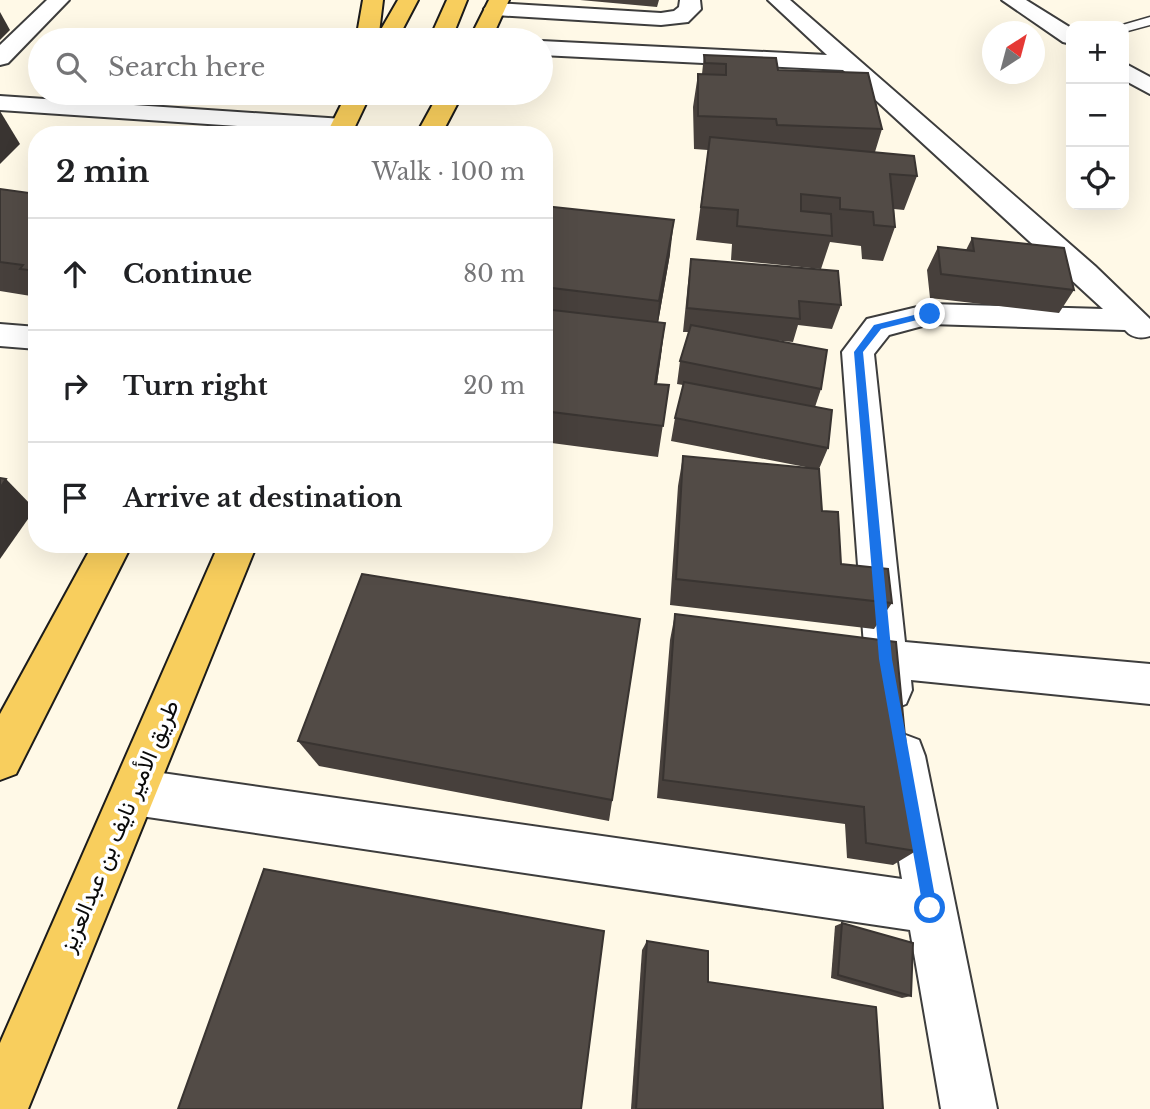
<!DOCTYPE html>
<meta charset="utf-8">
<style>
:root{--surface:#fff;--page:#f2f2f2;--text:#202124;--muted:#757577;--line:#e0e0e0}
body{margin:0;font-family:"Libre Baskerville",Vazirmatn,serif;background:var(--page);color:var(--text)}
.controls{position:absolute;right:21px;top:21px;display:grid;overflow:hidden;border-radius:14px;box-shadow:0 7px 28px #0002}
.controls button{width:63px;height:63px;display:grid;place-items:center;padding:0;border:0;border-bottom:2px solid var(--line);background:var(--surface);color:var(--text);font:35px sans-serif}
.compass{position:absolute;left:982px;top:21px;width:63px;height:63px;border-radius:50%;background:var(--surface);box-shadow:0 7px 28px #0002;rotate:36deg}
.stop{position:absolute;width:21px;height:21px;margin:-16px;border:5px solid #1a73e8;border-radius:50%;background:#fff}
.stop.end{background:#1a73e8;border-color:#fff;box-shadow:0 2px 7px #0008}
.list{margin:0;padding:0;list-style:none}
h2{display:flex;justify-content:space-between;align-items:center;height:91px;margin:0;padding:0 28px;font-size:30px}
h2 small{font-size:23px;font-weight:400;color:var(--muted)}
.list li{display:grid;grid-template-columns:46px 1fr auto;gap:21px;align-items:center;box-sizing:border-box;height:112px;padding:0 28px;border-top:2px solid var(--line)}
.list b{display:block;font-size:26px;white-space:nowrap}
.list em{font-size:23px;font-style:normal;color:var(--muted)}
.icon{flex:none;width:38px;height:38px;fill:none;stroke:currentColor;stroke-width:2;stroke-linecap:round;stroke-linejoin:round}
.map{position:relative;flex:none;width:1150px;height:1109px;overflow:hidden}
.search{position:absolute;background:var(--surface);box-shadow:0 7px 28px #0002;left:28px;top:28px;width:525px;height:77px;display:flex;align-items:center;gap:18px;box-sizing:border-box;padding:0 24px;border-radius:38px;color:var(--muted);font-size:26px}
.panel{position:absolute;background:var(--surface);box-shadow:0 7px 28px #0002;left:28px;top:126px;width:525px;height:427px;border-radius:28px}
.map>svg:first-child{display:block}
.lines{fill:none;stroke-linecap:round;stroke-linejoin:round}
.lane-casing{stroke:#3d3d3d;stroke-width:3}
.street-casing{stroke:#3d3d3d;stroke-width:4}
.primary-casing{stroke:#1b1b1b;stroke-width:4}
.lane{fill:#fff;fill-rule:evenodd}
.street{fill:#fff;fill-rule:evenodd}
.primary{fill:#f8ce5d;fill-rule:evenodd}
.wall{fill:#47403c}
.shaded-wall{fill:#393431}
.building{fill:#524b46;stroke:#393431;stroke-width:2}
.route{fill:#1a73e8}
.labels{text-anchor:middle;stroke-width:7;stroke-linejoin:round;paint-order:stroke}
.near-street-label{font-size:23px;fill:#0a0a0a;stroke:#fff}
</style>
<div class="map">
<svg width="1150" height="1109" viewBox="0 0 1150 1109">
<rect width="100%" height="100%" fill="#fff9e7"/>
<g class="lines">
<g class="lane-casing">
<polygon id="lane" points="1150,17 1150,25 1124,32 1124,26 1119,26"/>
</g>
<g class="street-casing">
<g id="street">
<polygon points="47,0 69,0 8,63 0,65 0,45"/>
<polygon points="680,0 700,0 701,9 688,22 661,25 495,15 488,13 484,9 488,5 495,3 661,13 674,11 679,7"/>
<path d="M768,0H790L1095,266L1150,319V336C1140,339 1132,338 1125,330L930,324L889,335L874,354L905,642L1150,664V704L911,680L912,690L906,704L891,710L876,704L870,690L865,659L842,352L867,319L930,304L1103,309L843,70L541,55V41L827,55Z"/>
<polygon points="1002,0 1026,0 1071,28 1071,44 1063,42"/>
<polygon points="1124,63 1150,77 1150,94 1124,80"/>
<polygon points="0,96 343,119 352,121 355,126 352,131 343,133 0,110"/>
<polygon points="0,324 37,327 37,349 0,346"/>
<polygon points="903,734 919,740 925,756 997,1109 941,1109 910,930 134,815 118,808 111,792 118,776 134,769 902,879 881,756 887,740"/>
</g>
</g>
<g class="primary-casing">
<g id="primary">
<polygon points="363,0 383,0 379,33 398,0 418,0 397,40 356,40"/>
<polygon points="447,0 467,0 451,40 429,40"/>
<polygon points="489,0 509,0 491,40 469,40"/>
<polygon points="347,93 371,93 351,135 326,135"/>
<polygon points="439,93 463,93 441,135 416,135"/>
<polygon points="93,544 132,544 16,774 0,780 0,714"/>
<polygon points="219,544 257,544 28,1109 0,1109 0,1043"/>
</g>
</g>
<use href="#lane" class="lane"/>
<use href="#street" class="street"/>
<use href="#primary" class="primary"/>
</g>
<g class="wall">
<polygon points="580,0 659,0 657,7"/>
<polygon points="704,55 778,70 882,129 875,152 917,176 904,210 894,209 895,227 883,261 862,259 861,246 830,242 821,269 731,260 732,244 696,240 708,150 694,149 693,107 698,74 702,74"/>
<polygon points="0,189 37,194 37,297 0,291"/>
<polygon points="544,206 670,254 658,323 665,323 657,384 669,385 658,457 544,442"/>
<polygon points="972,238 1074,290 1059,313 930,298 927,270 938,247 966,250"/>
<polygon points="691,259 841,305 832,329 798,325 793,342 772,340 821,389 815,407 828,448 819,469 822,511 841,564 892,603 874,629 670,605 678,486 683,456 816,469 671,441 675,418 683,385 677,384 680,361 689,332 683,332 688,283"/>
<polygon points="675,614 916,851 893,865 847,858 845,824 657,798 670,640"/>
<polygon points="640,619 609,821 319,766 298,741"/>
<polygon points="842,923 911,996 902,998 831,978 835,926"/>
<polygon points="647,941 708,982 883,1109 631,1109 642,950"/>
</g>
<g class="shaded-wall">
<polygon points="0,12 10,30 0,40"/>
<polygon points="0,111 20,144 0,164"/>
<polygon points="674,220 670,254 656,334 659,301"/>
<polygon points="665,323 661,356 652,416 655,384"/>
<polygon points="6,479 35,509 0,559 0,488"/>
</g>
<g class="building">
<polygon points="704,55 776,58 778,70 868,73 882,129 777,125 776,119 698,116 698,74 726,75 726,64 705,63"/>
<polygon points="710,137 914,156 917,176 890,174 895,227 874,225 873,212 840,209 840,198 801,194 801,211 831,214 832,236 737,226 738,210 701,207"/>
<polygon points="0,189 37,194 37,271 20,269 23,265 0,262"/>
<polygon points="544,206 674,220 659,301 544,287"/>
<polygon points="972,238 1064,248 1074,290 941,274 938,247 974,251"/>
<polygon points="691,259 838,271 841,305 799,301 800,319 687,308"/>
<polygon points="544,309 665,323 655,384 669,385 663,426 544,411"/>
<polygon points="691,325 827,350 821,389 680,361"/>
<polygon points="684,382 832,410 828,448 675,418"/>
<polygon points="683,456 819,469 822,511 838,512 841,564 888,569 892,603 676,579"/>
<polygon points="0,478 6,479 0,488"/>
<polygon points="362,574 640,619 612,800 298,741"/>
<polygon points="675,614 896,642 916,851 866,843 864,807 663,780"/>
<polygon points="264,869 604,931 581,1109 178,1109"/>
<polygon points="842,923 913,943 911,996 838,975"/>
<polygon points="647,941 708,951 708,982 876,1007 883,1109 636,1109"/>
</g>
<polygon class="route" points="930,311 933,312 933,316 881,329 863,352 892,659 937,908 935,914 930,916 925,914 923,908 879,659 854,352 874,325"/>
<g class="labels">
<g class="near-street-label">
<text transform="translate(119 826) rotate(-67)" y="8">طريق الأمير نايف بن عبدالعزيز</text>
</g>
</g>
</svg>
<div class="controls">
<button>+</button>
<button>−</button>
<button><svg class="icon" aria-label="locate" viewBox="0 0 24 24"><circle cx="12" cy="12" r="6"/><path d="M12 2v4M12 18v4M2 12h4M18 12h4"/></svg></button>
</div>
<svg class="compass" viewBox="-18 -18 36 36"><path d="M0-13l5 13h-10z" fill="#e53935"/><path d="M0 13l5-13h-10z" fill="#757577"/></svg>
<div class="stop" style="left:930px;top:908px"></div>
<div class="stop end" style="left:930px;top:314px"></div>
<div class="search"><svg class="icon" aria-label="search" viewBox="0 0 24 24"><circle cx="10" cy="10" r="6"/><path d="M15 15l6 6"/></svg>Search here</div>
<section class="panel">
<h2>2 min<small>Walk · 100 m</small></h2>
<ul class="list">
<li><svg class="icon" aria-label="ahead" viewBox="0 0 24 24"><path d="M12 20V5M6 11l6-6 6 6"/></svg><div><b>Continue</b></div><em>80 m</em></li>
<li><svg class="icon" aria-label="right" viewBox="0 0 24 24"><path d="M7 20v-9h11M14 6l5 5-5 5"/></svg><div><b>Turn right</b></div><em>20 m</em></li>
<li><svg class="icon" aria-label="arrive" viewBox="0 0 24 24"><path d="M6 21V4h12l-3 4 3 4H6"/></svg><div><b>Arrive at destination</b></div></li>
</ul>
</section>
</div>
